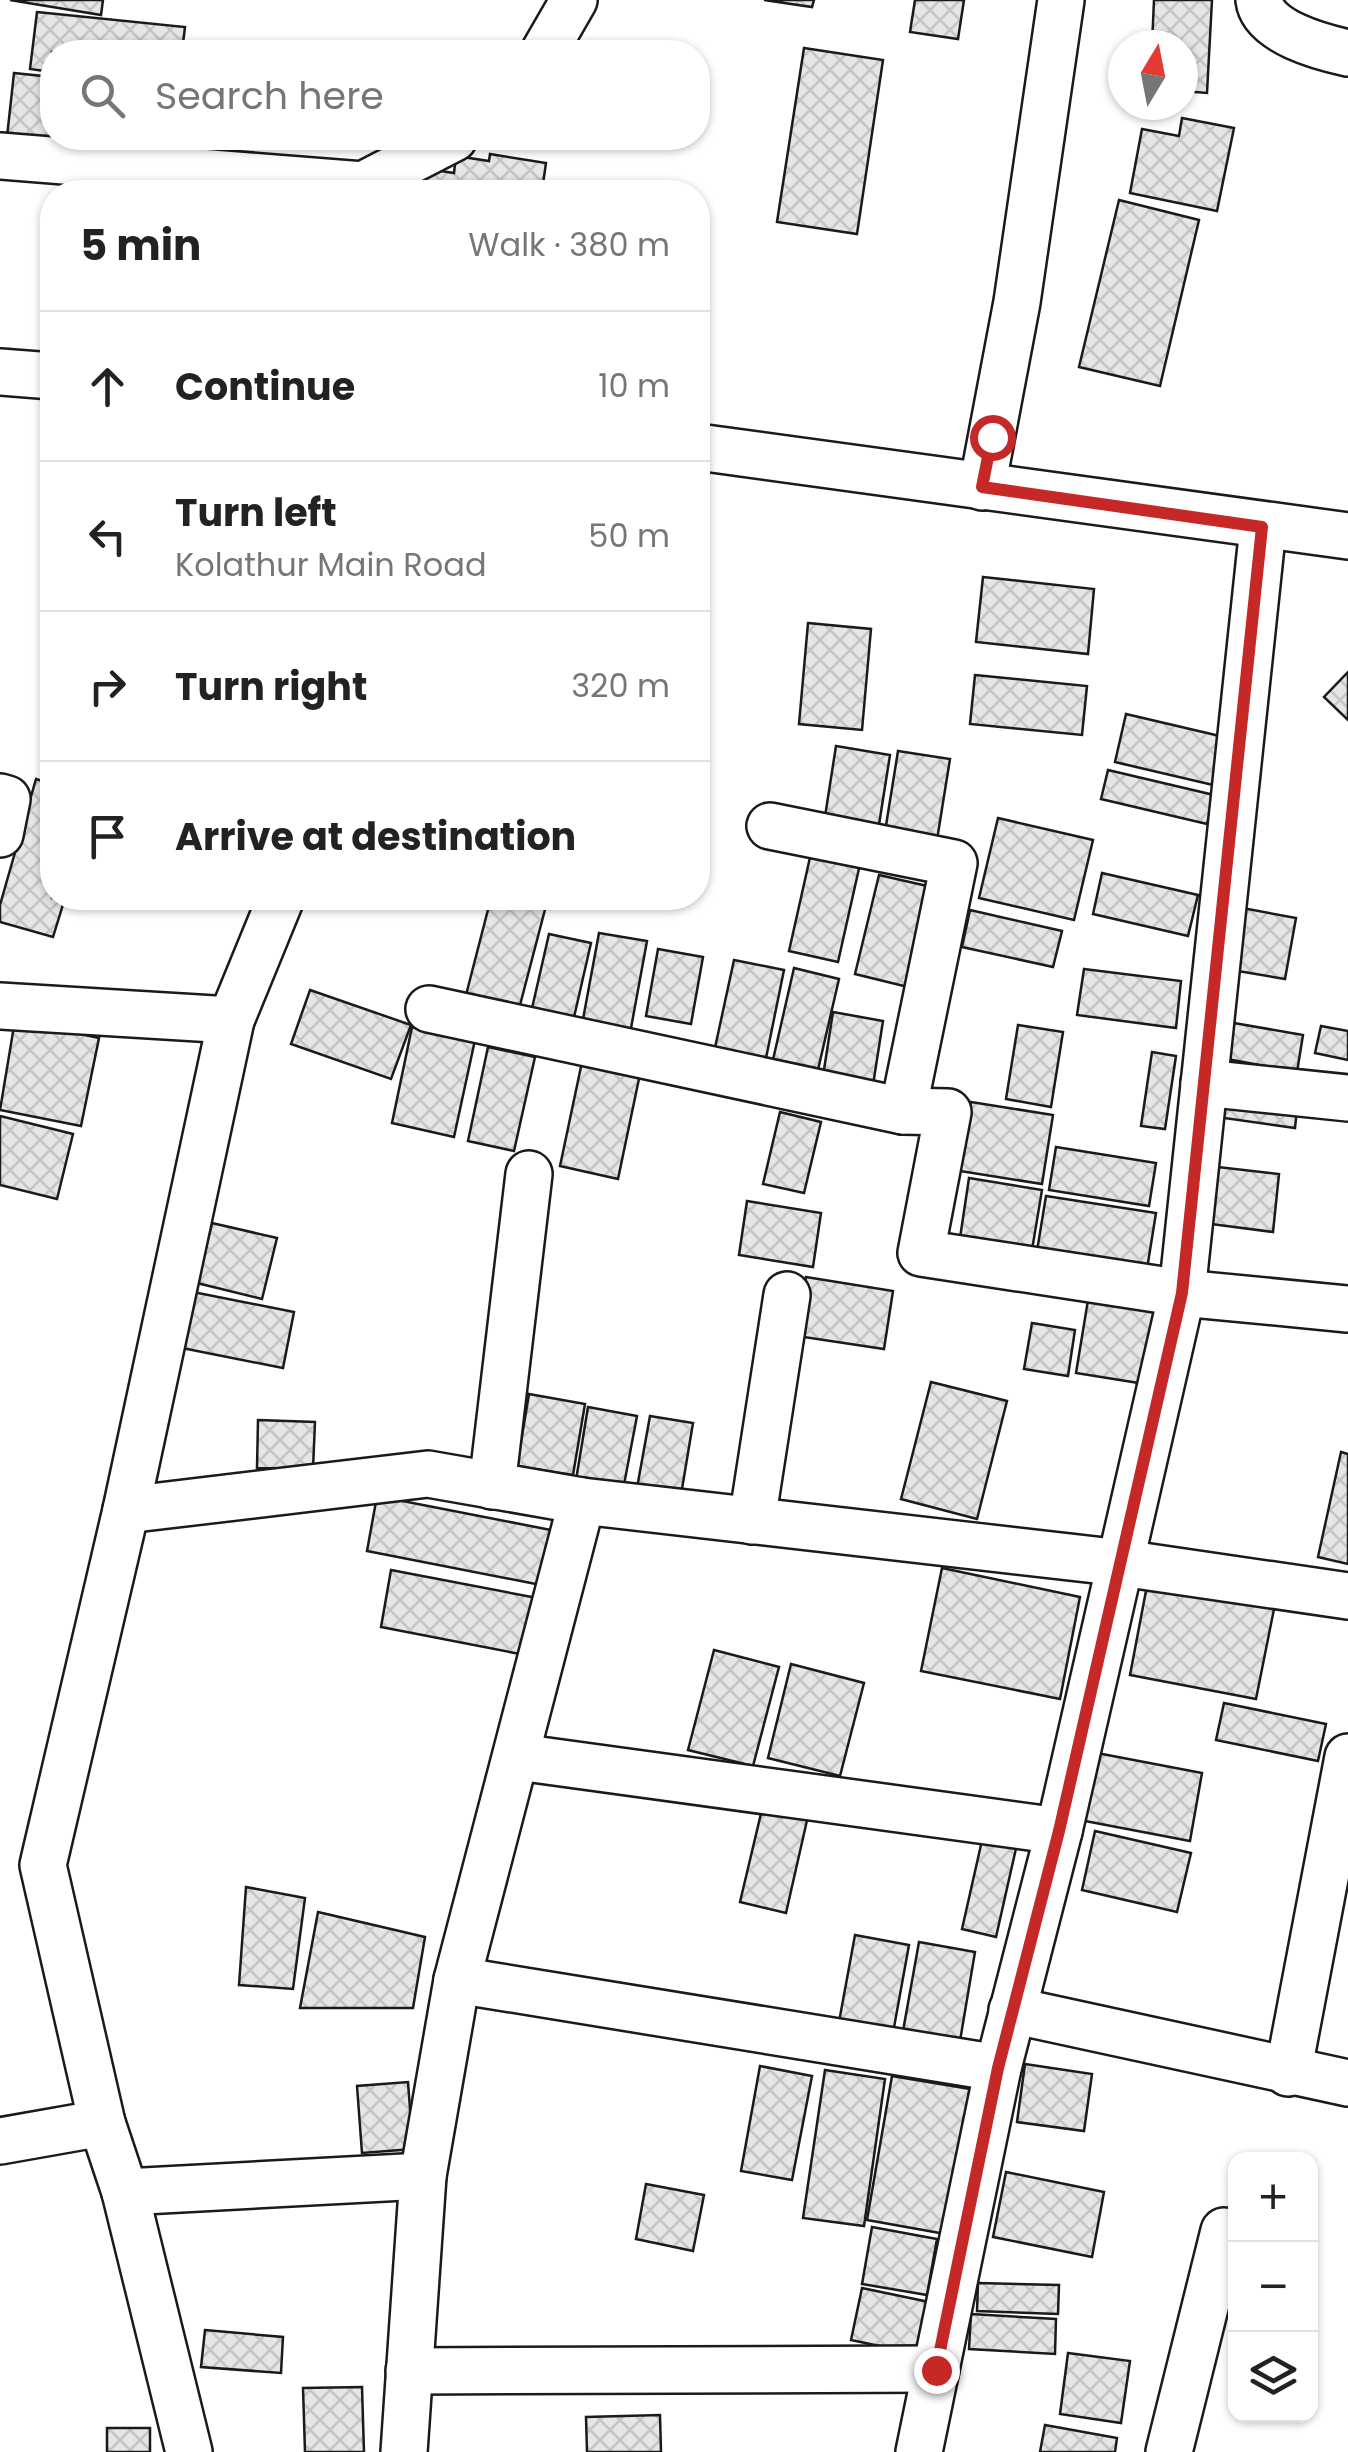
<!DOCTYPE html>
<meta charset="utf-8">
<style>
:root{--surface:#fff;--page:#f2f2f2;--text:#222;--muted:#767676;--line:#e0e0e0}
body{margin:0;font-family:Poppins,sans-serif;background:var(--page);color:var(--text)}
.controls{position:absolute;right:30px;bottom:30px;display:grid;overflow:hidden;border-radius:20px;box-shadow:0 2px 8px #0004}
.controls button{width:90px;height:90px;display:grid;place-items:center;padding:0;border:0;border-bottom:2px solid var(--line);background:var(--surface);color:var(--text);font:50px sans-serif}
.compass{position:absolute;left:1108px;top:30px;width:90px;height:90px;border-radius:50%;background:var(--surface);box-shadow:0 2px 8px #0004;rotate:10deg}
.stop{position:absolute;width:30px;height:30px;margin:-22px;border:8px solid #c62828;border-radius:50%;background:#fff}
.stop.end{background:#c62828;border-color:#fff;box-shadow:0 2px 10px #0008}
.list{margin:0;padding:0;list-style:none}
h2{display:flex;justify-content:space-between;align-items:center;height:130px;margin:0;padding:0 40px;font-size:42px}
h2 small{font-size:32px;font-weight:400;color:var(--muted)}
.list li{display:grid;grid-template-columns:65px 1fr auto;gap:30px;align-items:center;box-sizing:border-box;height:150px;padding:0 40px;border-top:2px solid var(--line)}
.list b{display:block;font-size:38px;white-space:nowrap}
.list p{margin:0;font-size:32px;white-space:nowrap;color:var(--muted)}
.list em{font-size:32px;font-style:normal;color:var(--muted)}
.icon{flex:none;width:55px;height:55px;fill:none;stroke:currentColor;stroke-width:2;stroke-linecap:round;stroke-linejoin:round}
.map{position:relative;flex:none;width:1348px;height:2452px;overflow:hidden}
.search{position:absolute;background:var(--surface);box-shadow:0 2px 8px #0004;left:40px;top:40px;width:670px;height:110px;display:flex;align-items:center;gap:25px;box-sizing:border-box;padding:0 35px;border-radius:40px;color:var(--muted);font-size:38px}
.panel{position:absolute;background:var(--surface);box-shadow:0 2px 8px #0004;left:40px;top:180px;width:670px;height:730px;border-radius:40px}
.map>svg:first-child{display:block}
.building{fill:url(#building-cross-hatch);stroke:#1a1a1a;stroke-width:2.5}
.lines{fill:none;stroke-linecap:round;stroke-linejoin:round}
.minor-casing{stroke:#1a1a1a;stroke-width:50}
.minor{stroke:#fff;stroke-width:45}
.route{stroke:#c62828;stroke-width:12}
</style>
<div class="map">
<svg width="1348" height="2452" viewBox="0 0 1348 2452">
<defs>
<pattern id="building-cross-hatch" width="8" height="8" patternUnits="userSpaceOnUse" patternTransform="scale(2.5)"><rect width="8" height="8" fill="#e6e6e6"/><path d="M0 0l8 8M0 8l8-8" fill="none" stroke="#c5c5c5"/></pattern>
</defs>
<rect width="100%" height="100%" fill="#fff"/>
<g class="building">
<polygon points="10,0 103,0 101,15"/>
<polygon points="764,0 814,0 812,7"/>
<polygon points="915,0 964,0 958,39 910,32"/>
<polygon points="1154,0 1212,0 1207,93 1183,91 1183,45 1152,45"/>
<polygon points="37,12 185,27 182,52 52,52 52,72 30,69"/>
<polygon points="804,48 883,60 857,234 777,222"/>
<polygon points="14,73 52,77 52,138 84,138 82,154 6,146"/>
<polygon points="1182,118 1234,128 1217,211 1130,193 1142,129 1179,136"/>
<polygon points="490,154 546,163 543,184 599,192 411,192 415,167 454,173 456,156 489,161"/>
<polygon points="1119,200 1199,220 1160,386 1079,367"/>
<polygon points="983,577 1094,589 1088,654 976,642"/>
<polygon points="808,623 871,629 862,730 799,724"/>
<polygon points="1348,672 1348,720 1324,697"/>
<polygon points="975,675 1087,686 1082,735 970,724"/>
<polygon points="1126,714 1224,737 1213,785 1115,762"/>
<polygon points="836,746 890,755 878,831 824,823"/>
<polygon points="898,751 950,759 936,846 884,838"/>
<polygon points="1108,770 1214,795 1207,824 1101,799"/>
<polygon points="36,779 52,784 52,898 65,898 53,937 0,922 0,905"/>
<polygon points="998,818 1093,840 1074,920 979,898"/>
<polygon points="811,853 860,864 838,962 789,951"/>
<polygon points="1102,873 1198,895 1188,936 1093,914"/>
<polygon points="879,875 936,888 912,988 855,974"/>
<polygon points="491,898 548,898 519,1009 466,995"/>
<polygon points="1237,907 1296,918 1285,979 1226,969"/>
<polygon points="970,910 1062,931 1053,967 962,947"/>
<polygon points="599,933 647,941 629,1039 581,1030"/>
<polygon points="549,934 591,943 572,1026 530,1017"/>
<polygon points="658,949 703,957 691,1024 646,1016"/>
<polygon points="734,960 784,970 764,1068 713,1057"/>
<polygon points="794,968 839,979 817,1074 772,1064"/>
<polygon points="1084,969 1181,981 1176,1028 1077,1015"/>
<polygon points="310,990 411,1025 391,1079 291,1044"/>
<polygon points="833,1012 883,1021 873,1085 823,1076"/>
<polygon points="15,1020 99,1038 81,1126 0,1110"/>
<polygon points="1234,1023 1303,1035 1297,1072 1227,1059"/>
<polygon points="1018,1025 1063,1032 1051,1107 1006,1099"/>
<polygon points="1321,1026 1348,1031 1348,1060 1315,1053"/>
<polygon points="412,1027 475,1040 454,1137 392,1123"/>
<polygon points="488,1047 535,1057 514,1151 468,1141"/>
<polygon points="1152,1052 1176,1056 1165,1129 1141,1126"/>
<polygon points="582,1062 640,1074 618,1179 560,1166"/>
<polygon points="1221,1089 1298,1100 1295,1128 1217,1117"/>
<polygon points="971,1102 1053,1115 1042,1184 960,1171"/>
<polygon points="780,1112 821,1122 804,1193 763,1184"/>
<polygon points="0,1116 73,1134 57,1199 0,1185"/>
<polygon points="1056,1147 1156,1163 1149,1206 1049,1190"/>
<polygon points="1209,1166 1279,1174 1273,1232 1203,1223"/>
<polygon points="969,1178 1042,1190 1032,1250 960,1238"/>
<polygon points="1046,1196 1156,1213 1147,1269 1037,1251"/>
<polygon points="747,1201 821,1213 813,1267 739,1255"/>
<polygon points="212,1223 277,1238 262,1299 197,1283"/>
<polygon points="806,1277 893,1291 884,1349 797,1336"/>
<polygon points="193,1292 294,1312 283,1368 182,1348"/>
<polygon points="1089,1294 1158,1306 1145,1384 1076,1373"/>
<polygon points="1032,1323 1075,1330 1068,1376 1024,1369"/>
<polygon points="931,1382 1007,1401 977,1519 901,1499"/>
<polygon points="529,1394 585,1404 573,1475 517,1466"/>
<polygon points="588,1407 637,1416 623,1490 576,1480"/>
<polygon points="650,1416 693,1423 681,1495 637,1488"/>
<polygon points="258,1420 315,1422 313,1469 257,1468"/>
<polygon points="1341,1452 1348,1454 1348,1564 1318,1557"/>
<polygon points="377,1496 556,1531 546,1586 367,1551"/>
<polygon points="942,1568 1080,1597 1060,1699 921,1671"/>
<polygon points="391,1570 537,1598 525,1655 381,1627"/>
<polygon points="1149,1575 1276,1599 1256,1699 1130,1675"/>
<polygon points="714,1650 779,1667 753,1766 688,1750"/>
<polygon points="791,1664 864,1683 840,1776 768,1758"/>
<polygon points="1224,1703 1326,1724 1318,1761 1216,1740"/>
<polygon points="1097,1753 1202,1773 1190,1841 1085,1821"/>
<polygon points="763,1805 808,1816 786,1913 740,1902"/>
<polygon points="1095,1831 1191,1853 1177,1912 1082,1890"/>
<polygon points="983,1836 1017,1844 996,1937 962,1929"/>
<polygon points="246,1887 305,1898 293,1989 239,1985"/>
<polygon points="318,1912 425,1937 413,2008 300,2008"/>
<polygon points="855,1935 909,1945 893,2033 839,2022"/>
<polygon points="919,1942 975,1952 960,2041 903,2031"/>
<polygon points="1025,2064 1092,2074 1084,2131 1017,2122"/>
<polygon points="760,2066 812,2076 792,2180 741,2171"/>
<polygon points="825,2070 885,2079 864,2226 803,2218"/>
<polygon points="892,2076 976,2090 951,2235 867,2220"/>
<polygon points="408,2082 413,2149 362,2153 357,2086"/>
<polygon points="1006,2172 1104,2192 1092,2257 993,2237"/>
<polygon points="646,2184 704,2195 693,2251 636,2239"/>
<polygon points="872,2227 937,2239 927,2295 862,2284"/>
<polygon points="978,2283 1059,2285 1058,2314 977,2311"/>
<polygon points="862,2288 929,2302 918,2354 851,2340"/>
<polygon points="971,2314 1056,2319 1055,2354 969,2349"/>
<polygon points="205,2330 283,2337 281,2373 201,2367"/>
<polygon points="1068,2353 1130,2361 1121,2423 1060,2414"/>
<polygon points="362,2387 364,2452 305,2452 303,2388"/>
<polygon points="660,2415 661,2452 587,2452 586,2417"/>
<polygon points="1045,2425 1117,2438 1115,2452 1040,2452"/>
<rect x="107" y="2428" width="43" height="24"/>
</g>
<g class="lines">
<g class="minor-casing">
<g id="minor">
<path d="M1259,0C1263,32 1321,47 1348,53"/>
<polyline points="544,52 574,0"/>
<polyline points="0,156 363,185 454,138"/>
<polyline points="0,372 52,376"/>
<polyline points="698,447 1348,536"/>
<polyline points="982,487 1017,302 1061,0"/>
<polyline points="0,797 7,799 0,834"/>
<polyline points="770,826 954,863 903,1111"/>
<polyline points="0,1006 231,1020"/>
<polyline points="429,1009 903,1111 948,1112 921,1253 1182,1293 1348,1309"/>
<polyline points="1204,1083 1348,1098"/>
<polyline points="492,1486 529,1174"/>
<polyline points="126,1510 428,1474 582,1501 1122,1563 1348,1596"/>
<polyline points="752,1521 787,1295"/>
<polyline points="518,1757 1059,1831"/>
<polyline points="457,1980 998,2068"/>
<polyline points="1012,2010 1348,2083"/>
<polyline points="1288,2073 1348,1757"/>
<polyline points="0,2141 102,2123"/>
<polyline points="125,2192 423,2176"/>
<polyline points="409,2371 936,2369"/>
<polyline points="189,2452 125,2192 102,2123 43,1865 126,1510 231,1020 281,898"/>
<polyline points="404,2452 423,2176 457,1980 582,1501"/>
<polyline points="919,2452 998,2068 1059,1831 1182,1293 1263,527"/>
<polyline points="1169,2452 1224,2231"/>
</g>
</g>
<use href="#minor" class="minor"/>
</g>
<g class="lines">
<polyline class="route" points="936,2370 998,2068 1059,1831 1182,1293 1262,527 982,487 992,437"/>
</g>
</svg>
<div class="controls">
<button>+</button>
<button>−</button>
<button><svg class="icon" aria-label="layers" viewBox="0 0 24 24"><path d="M12 4l9 5-9 5-9-5zM3 14l9 5 9-5"/></svg></button>
</div>
<svg class="compass" viewBox="-18 -18 36 36"><path d="M0-13l5 13h-10z" fill="#e53935"/><path d="M0 13l5-13h-10z" fill="#767676"/></svg>
<div class="stop" style="left:992px;top:437px"></div>
<div class="stop end" style="left:936px;top:2370px"></div>
<div class="search"><svg class="icon" aria-label="search" viewBox="0 0 24 24"><circle cx="10" cy="10" r="6"/><path d="M15 15l6 6"/></svg>Search here</div>
<section class="panel">
<h2>5 min<small>Walk · 380 m</small></h2>
<ul class="list">
<li><svg class="icon" aria-label="ahead" viewBox="0 0 24 24"><path d="M12 20V5M6 11l6-6 6 6"/></svg><div><b>Continue</b></div><em>10 m</em></li>
<li><svg class="icon" aria-label="left" viewBox="0 0 24 24"><path d="M17 20v-9H6M10 6l-5 5 5 5"/></svg><div><b>Turn left</b><p>Kolathur Main Road</p></div><em>50 m</em></li>
<li><svg class="icon" aria-label="right" viewBox="0 0 24 24"><path d="M7 20v-9h11M14 6l5 5-5 5"/></svg><div><b>Turn right</b></div><em>320 m</em></li>
<li><svg class="icon" aria-label="arrive" viewBox="0 0 24 24"><path d="M6 21V4h12l-3 4 3 4H6"/></svg><div><b>Arrive at destination</b></div></li>
</ul>
</section>
</div>
